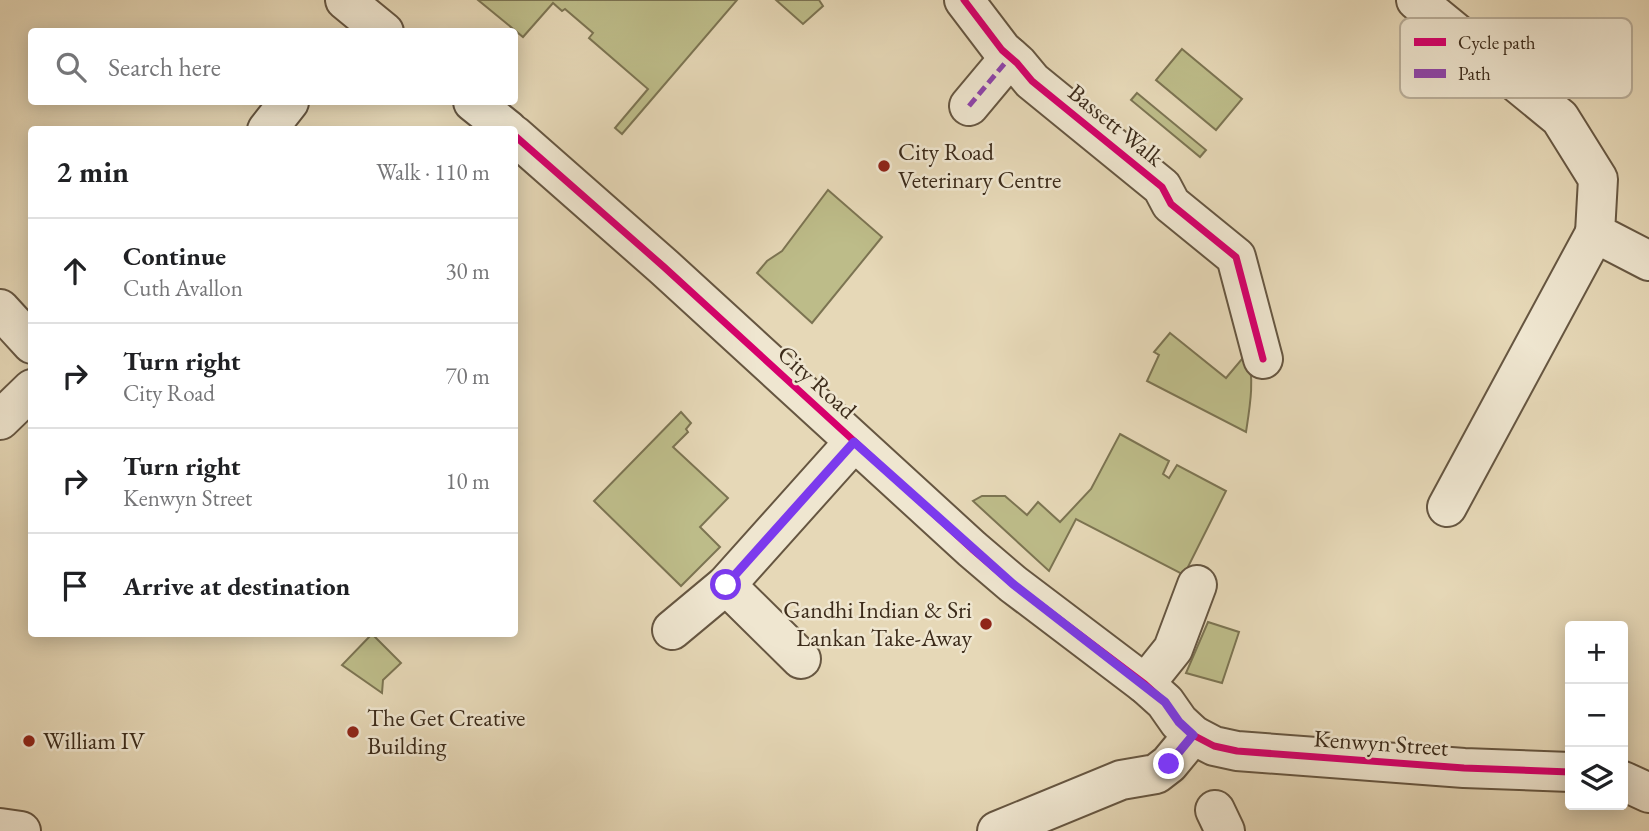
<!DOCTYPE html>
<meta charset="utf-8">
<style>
:root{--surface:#fff;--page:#f6f6f6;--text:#202124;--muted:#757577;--line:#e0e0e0}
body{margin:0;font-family:"EB Garamond",serif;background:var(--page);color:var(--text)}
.controls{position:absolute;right:21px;bottom:21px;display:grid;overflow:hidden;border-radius:7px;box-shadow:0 4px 18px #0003}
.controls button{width:63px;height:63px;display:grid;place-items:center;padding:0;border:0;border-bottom:2px solid var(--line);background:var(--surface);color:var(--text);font:35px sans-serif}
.stop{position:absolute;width:21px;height:21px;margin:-16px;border:5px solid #7c3aed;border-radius:50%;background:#fff}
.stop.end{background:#7c3aed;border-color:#fff;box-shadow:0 2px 7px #0008}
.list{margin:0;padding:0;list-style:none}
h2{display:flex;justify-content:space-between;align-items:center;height:91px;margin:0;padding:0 28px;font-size:30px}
h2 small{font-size:23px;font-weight:400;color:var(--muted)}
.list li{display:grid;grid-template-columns:46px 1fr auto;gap:21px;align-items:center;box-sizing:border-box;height:105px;padding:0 28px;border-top:2px solid var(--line)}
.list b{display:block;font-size:26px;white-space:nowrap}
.list p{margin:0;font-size:23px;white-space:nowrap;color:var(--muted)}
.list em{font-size:23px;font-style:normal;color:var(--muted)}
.icon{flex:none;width:38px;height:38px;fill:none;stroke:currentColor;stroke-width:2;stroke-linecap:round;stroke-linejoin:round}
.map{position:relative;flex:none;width:1649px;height:831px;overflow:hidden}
.search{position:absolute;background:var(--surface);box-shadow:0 4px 18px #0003;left:28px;top:28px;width:490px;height:77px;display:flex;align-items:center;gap:18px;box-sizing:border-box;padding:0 24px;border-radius:7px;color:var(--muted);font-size:26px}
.panel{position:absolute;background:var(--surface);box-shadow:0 4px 18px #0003;left:28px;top:126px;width:490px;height:511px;border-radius:7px}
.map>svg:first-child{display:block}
.green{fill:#bdbc89;stroke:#7c7452;stroke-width:2}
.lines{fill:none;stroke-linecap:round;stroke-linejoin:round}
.minor-casing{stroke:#665641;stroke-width:42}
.tertiary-casing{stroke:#665641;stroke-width:42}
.minor{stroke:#efe6d0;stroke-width:38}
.tertiary{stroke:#efe6d0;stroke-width:38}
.quiet{stroke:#8e44ad;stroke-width:5;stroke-dasharray:10 5;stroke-linecap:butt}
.cycleway-casing{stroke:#efe6d0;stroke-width:11}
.cycleway{stroke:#d6006c;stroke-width:7}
.route{stroke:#7c3aed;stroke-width:9}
.poi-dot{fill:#8f2418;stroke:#efe6d0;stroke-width:2.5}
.labels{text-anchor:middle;stroke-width:5;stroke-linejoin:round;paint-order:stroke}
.street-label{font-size:24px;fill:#3c2b1a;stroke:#efe6d0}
.poi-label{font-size:24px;fill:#3c2b1a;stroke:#efe6d0;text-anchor:start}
.key{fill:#efe6d0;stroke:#b9ae99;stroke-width:2}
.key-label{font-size:19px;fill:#3c2b1a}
</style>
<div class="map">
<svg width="1649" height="831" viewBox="0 0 1649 831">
<rect width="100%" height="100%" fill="#e6d8b7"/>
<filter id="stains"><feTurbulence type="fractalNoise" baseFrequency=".00286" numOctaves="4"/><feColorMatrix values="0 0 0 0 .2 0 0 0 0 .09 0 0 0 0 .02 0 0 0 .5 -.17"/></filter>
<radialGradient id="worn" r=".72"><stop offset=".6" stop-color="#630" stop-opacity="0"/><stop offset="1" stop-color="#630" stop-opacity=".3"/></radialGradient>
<g class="green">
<polygon points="478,0 737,0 622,134 615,128 648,89 589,38 593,33 565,9 562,11 553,3 523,37"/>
<polygon points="776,0 819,0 823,6 803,24"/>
<polygon points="1182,49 1242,99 1216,130 1156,80"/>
<polygon points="1137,93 1206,150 1200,157 1131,100"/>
<polygon points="828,190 882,237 812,323 757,273 767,261 782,251"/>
<path d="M1170,333L1226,378L1247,353C1255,378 1250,406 1246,432L1147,381L1159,355L1154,352Z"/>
<polygon points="681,412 691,423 686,429 688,432 673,447 728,498 700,527 720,547 681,586 594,501"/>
<polygon points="1120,434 1169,461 1163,474 1169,478 1177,465 1226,491 1184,575 1076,519 1049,571 973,501 982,496 1005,496 1027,515 1038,502 1060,522 1091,489"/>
<polygon points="1208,622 1239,632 1222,683 1186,673"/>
<polygon points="372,634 401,663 383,680 382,693 342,665"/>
</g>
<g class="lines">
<g class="minor-casing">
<g id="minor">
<polyline points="964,0 1002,50 1017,63 1032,81 1162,187 1171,204 1236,257 1263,359"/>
<polyline points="1416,0 1560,118 1598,179 1595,233 1649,261"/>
<polyline points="969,106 1010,57"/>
<polyline points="267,130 289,102"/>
<polyline points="0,309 32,344"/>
<polyline points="0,420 32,389"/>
<polyline points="1447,507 1595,233"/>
<polyline points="726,585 801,659"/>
<polyline points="672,630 726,585 854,442"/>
<polyline points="1145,684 1173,649 1197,585"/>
<polyline points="1215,810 1225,831"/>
<polyline points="0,828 21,831"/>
<polyline points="997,831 1121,780 1156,774 1169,764 1193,735"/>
</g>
</g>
<g class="tertiary-casing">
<g id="tertiary">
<polyline points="345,0 384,32"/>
<polyline points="473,102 508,130"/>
<polyline points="514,135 664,267 972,549 1013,584 1145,684 1165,702 1179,722 1193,735 1214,746 1237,751 1464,768 1570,772"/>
<polyline points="1623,781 1649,793"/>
</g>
</g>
<use href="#minor" class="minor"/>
<use href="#tertiary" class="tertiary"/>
<polyline class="quiet" points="969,106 1010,57"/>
<g class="cycleway-casing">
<g id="cycleway">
<polyline points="964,0 1002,50 1017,63 1032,81 1162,187 1171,204 1236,257 1263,359"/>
<polyline points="514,135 664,267 972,549 1013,584 1145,684 1165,702 1179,722 1193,735 1214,746 1237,751 1464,768 1570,772"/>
</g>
</g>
<use href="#cycleway" class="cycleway"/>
</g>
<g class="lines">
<polyline class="route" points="726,585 854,442 1013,584 1165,702 1179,722 1193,735 1169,764"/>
</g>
<g class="poi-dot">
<circle cx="884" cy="166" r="7"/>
<circle cx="986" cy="624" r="7"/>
<circle cx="353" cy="732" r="7"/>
<circle cx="29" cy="741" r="7"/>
</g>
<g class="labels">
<g class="street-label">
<text transform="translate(1116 125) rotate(39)" y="8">Bassett Walk</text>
<text transform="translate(817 382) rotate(42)" y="8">City Road</text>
<text transform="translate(1381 743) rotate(4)" y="8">Kenwyn Street</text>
</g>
<g class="poi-label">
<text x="898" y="160">City Road<tspan x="898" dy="28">Veterinary Centre</tspan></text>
<text x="972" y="618" text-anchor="end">Gandhi Indian &amp; Sri<tspan x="972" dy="28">Lankan Take-Away</tspan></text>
<text x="367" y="726">The Get Creative<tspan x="367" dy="28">Building</tspan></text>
<text x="43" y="749">William IV</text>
</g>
</g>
<rect x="1400" y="18" width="232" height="80" rx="10" class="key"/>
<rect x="1414" y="38" width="32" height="8" fill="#d6006c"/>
<rect x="1414" y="69" width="32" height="9" fill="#8e44ad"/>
<g class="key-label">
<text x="1458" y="49">Cycle path</text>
<text x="1458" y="80">Path</text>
</g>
<rect width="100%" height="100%" filter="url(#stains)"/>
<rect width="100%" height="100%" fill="url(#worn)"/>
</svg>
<div class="controls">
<button>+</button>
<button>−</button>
<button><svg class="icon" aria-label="layers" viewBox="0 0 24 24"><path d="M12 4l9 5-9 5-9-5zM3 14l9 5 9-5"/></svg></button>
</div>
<div class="stop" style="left:726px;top:585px"></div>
<div class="stop end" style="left:1169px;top:764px"></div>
<div class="search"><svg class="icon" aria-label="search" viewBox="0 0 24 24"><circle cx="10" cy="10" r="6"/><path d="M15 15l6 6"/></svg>Search here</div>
<section class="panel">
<h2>2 min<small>Walk · 110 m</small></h2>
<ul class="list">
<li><svg class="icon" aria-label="ahead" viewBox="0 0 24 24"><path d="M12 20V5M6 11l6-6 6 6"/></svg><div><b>Continue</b><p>Cuth Avallon</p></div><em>30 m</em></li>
<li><svg class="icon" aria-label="right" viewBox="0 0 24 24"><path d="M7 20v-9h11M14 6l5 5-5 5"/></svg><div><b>Turn right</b><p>City Road</p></div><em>70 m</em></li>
<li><svg class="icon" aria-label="right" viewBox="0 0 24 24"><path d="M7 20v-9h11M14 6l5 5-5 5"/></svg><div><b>Turn right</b><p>Kenwyn Street</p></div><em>10 m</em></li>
<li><svg class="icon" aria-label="arrive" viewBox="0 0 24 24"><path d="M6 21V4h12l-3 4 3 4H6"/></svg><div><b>Arrive at destination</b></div></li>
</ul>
</section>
</div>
